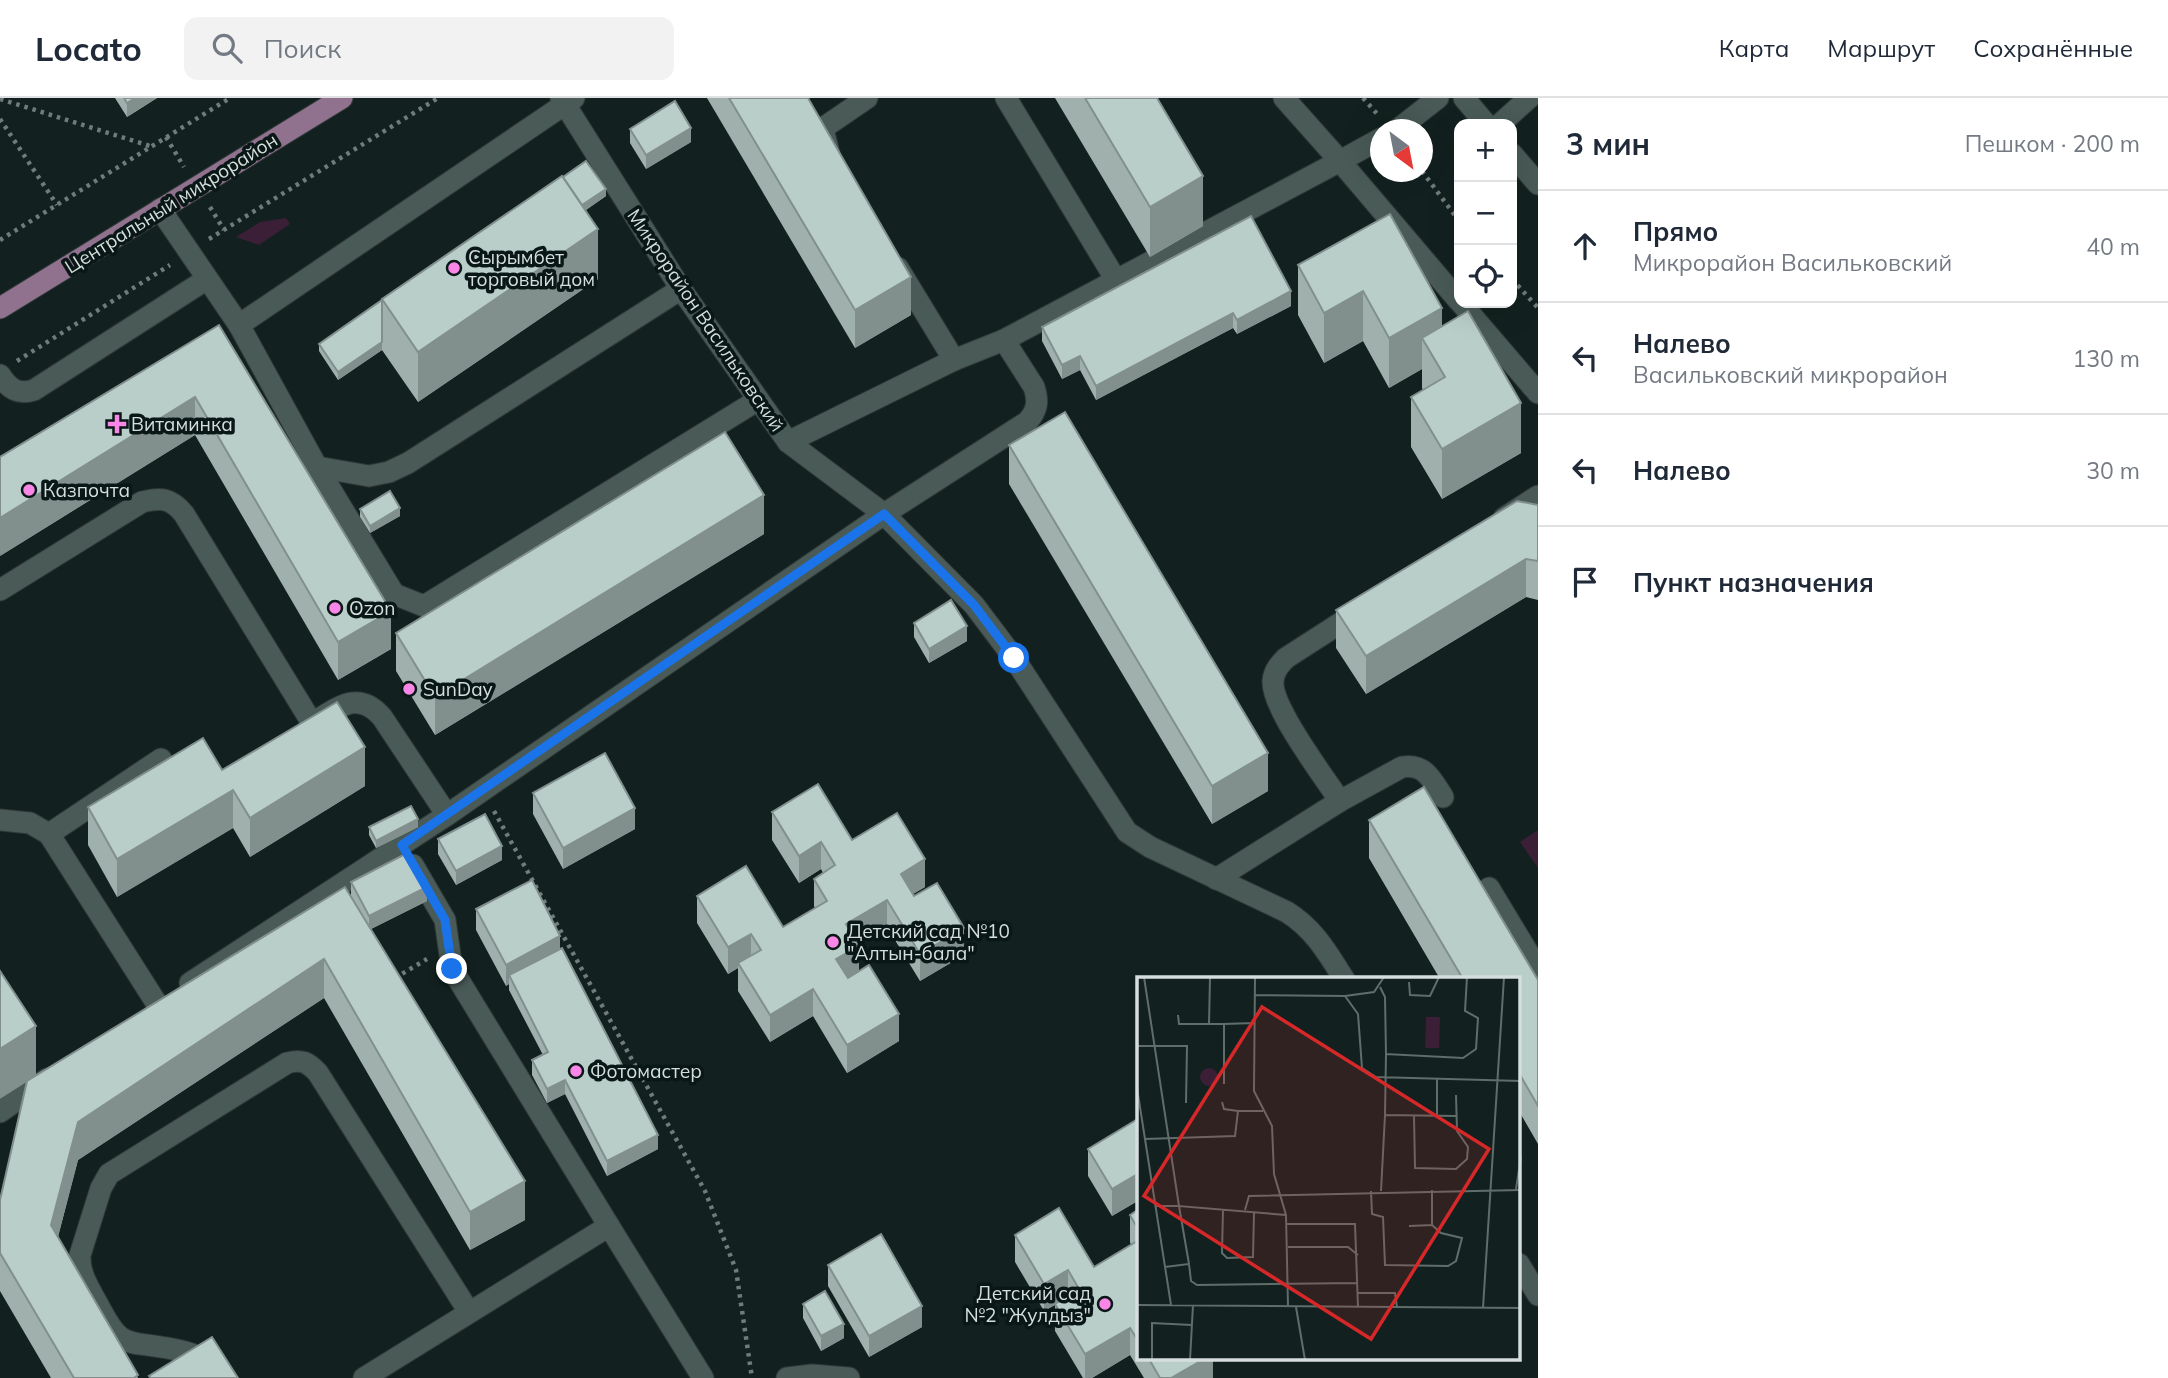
<!DOCTYPE html>
<html lang="ru">
<meta charset="utf-8">
<style>
:root{--surface:#fff;--page:#f2f2f3;--text:#1f2937;--muted:#747a83;--line:#e0e1e3}
body{margin:0;font-family:Mulish,sans-serif;background:var(--page);color:var(--text)}
.controls{position:absolute;right:21px;top:21px;display:grid;overflow:hidden;border-radius:14px;box-shadow:0 7px 28px #0002}
.controls button{width:63px;height:63px;display:grid;place-items:center;padding:0;border:0;border-bottom:2px solid var(--line);background:var(--surface);color:var(--text);font:35px sans-serif}
.compass{position:absolute;left:1370px;top:21px;width:63px;height:63px;border-radius:50%;background:var(--surface);box-shadow:0 7px 28px #0002;rotate:148deg}
.stop{position:absolute;width:21px;height:21px;margin:-16px;border:5px solid #1a73e8;border-radius:50%;background:#fff}
.stop.end{background:#1a73e8;border-color:#fff;box-shadow:0 2px 7px #0008}
.list{margin:0;padding:0;list-style:none}
h2{display:flex;justify-content:space-between;align-items:center;height:91px;margin:0;padding:0 28px;font-size:30px}
h2 small{font-size:23px;font-weight:400;color:var(--muted)}
.list li{display:grid;grid-template-columns:46px 1fr auto;gap:21px;align-items:center;box-sizing:border-box;height:112px;padding:0 28px;border-top:2px solid var(--line)}
.list b{display:block;font-size:26px;white-space:nowrap}
.list p{margin:0;font-size:23px;white-space:nowrap;color:var(--muted)}
.list em{font-size:23px;font-style:normal;color:var(--muted)}
.icon{flex:none;width:38px;height:38px;fill:none;stroke:currentColor;stroke-width:2;stroke-linecap:round;stroke-linejoin:round}
.map{position:relative;flex:none;width:1538px;height:1280px;overflow:hidden}
header{display:flex;align-items:center;gap:42px;box-sizing:border-box;height:98px;padding:0 35px;background:var(--surface);border-bottom:2px solid var(--line)}
header strong{font-size:33px}
nav{display:flex;gap:38px;margin-inline-start:auto;font-size:24px}
.search{width:490px;height:63px;background:var(--page);display:flex;align-items:center;gap:18px;box-sizing:border-box;padding:0 24px;border-radius:14px;color:var(--muted);font-size:26px}
main{display:flex}
aside{flex:1;background:var(--surface)}
.map>svg:first-child{display:block}
.green{fill:#3b1f36}
.lines{fill:none;stroke-linecap:round;stroke-linejoin:round}
.minor-casing{stroke:#303938;stroke-width:23}
.major-casing{stroke:#303938;stroke-width:23}
.path{stroke:#707c7a;stroke-width:4.5;stroke-dasharray:3.5 5;stroke-linecap:butt}
.minor{stroke:#495a57;stroke-width:21}
.major{stroke:#90728f;stroke-width:21}
.wall{fill:#9fb0ad}
.shaded-wall{fill:#82908d}
.building{fill:#b9cdc9;stroke:#82908d;stroke-width:2}
.route{stroke:#1a73e8;stroke-width:9}
.poi-dot{fill:#fa87e7;stroke:#091816;stroke-width:2.5}
.labels{text-anchor:middle;stroke-width:7;stroke-linejoin:round;paint-order:stroke}
.street-label{font-size:19px;fill:#d5dedd;stroke:#091816}
.poi-label{font-size:19px;fill:#d5dedd;stroke:#091816;text-anchor:start}
.inset-road{fill:none;stroke:#606d6b;stroke-width:2}
.view{fill:#d62828;fill-opacity:0.15;stroke:#d62828;stroke-width:3.5}
.inset-edge{fill:none;stroke:#d5dedd;stroke-width:3.5}
</style>
<header>
<strong>Locato</strong>
<div class="search"><svg class="icon" aria-label="search" viewBox="0 0 24 24"><circle cx="10" cy="10" r="6"/><path d="M15 15l6 6"/></svg>Поиск</div>
<nav><a>Карта</a><a>Маршрут</a><a>Сохранённые</a></nav>
</header>
<main>
<div class="map">
<svg width="1538" height="1280" viewBox="0 0 1538 1280">
<rect width="100%" height="100%" fill="#12211f"/>
<g class="green">
<polygon points="286,120 290,126 259,147 236,139 260,124"/>
<polygon points="1538,732 1538,770 1520,744"/>
</g>
<g class="lines">
<g class="minor-casing">
<g id="minor">
<path d="M561,0L681,191L788,344L884,416L974,507L1014,560L1127,734L1150,749L1287,814C1314,831 1327,854 1344,881"/>
<polyline points="1006,0 1116,182"/>
<polyline points="1464,0 1486,26"/>
<polyline points="1500,26 1529,0"/>
<polyline points="1397,32 1438,0"/>
<polyline points="1380,41 1340,63 1459,203"/>
<polyline points="829,55 824,35 826,28 867,0"/>
<polyline points="1512,56 1538,86"/>
<polyline points="160,111 239,227 317,369 394,496 424,508 758,302"/>
<polyline points="898,170 954,262"/>
<polyline points="1461,205 1538,295"/>
<polyline points="239,227 574,0"/>
<path d="M0,277C9,291 18,297 34,292L207,181"/>
<polyline points="788,344 954,262 1004,242 1340,63 1284,0"/>
<polyline points="317,369 369,378 389,374 408,365 681,191"/>
<polyline points="1504,420 1538,398"/>
<path d="M0,492L142,404C161,399 171,400 184,416L312,625C338,610 358,591 382,619L447,717"/>
<path d="M1340,703L1402,669C1425,665 1432,682 1443,699"/>
<polyline points="0,722 30,725 49,736"/>
<polyline points="413,767 445,822 452,871 609,1128"/>
<path d="M1216,781L1340,703C1324,679 1271,609 1273,583C1274,573 1279,567 1286,560L1359,513"/>
<polyline points="1489,790 1538,871"/>
<path d="M190,885L447,717L884,416L1027,324C1037,313 1039,304 1034,289L1004,242"/>
<polyline points="157,906 49,736 161,661"/>
<polyline points="0,1014 47,981"/>
<polyline points="1519,1166 1538,1197"/>
<path d="M225,1280C202,1253 180,1252 147,1247C138,1246 128,1245 120,1239C109,1230 103,1215 96,1203C88,1188 79,1175 80,1157L101,1090L109,1076L287,965C302,961 308,964 318,975L469,1214"/>
<polyline points="364,1280 609,1128 703,1280"/>
<polyline points="787,1280 812,1277 849,1280"/>
</g>
</g>
<g class="major-casing">
<polyline id="major" points="0,210 342,0"/>
</g>
<g class="path">
<polyline points="1363,0 1379,18"/>
<polyline points="0,1 150,48"/>
<polyline points="0,21 57,107"/>
<polyline points="166,39 184,69"/>
<polyline points="1422,73 1459,123"/>
<polyline points="210,109 224,132"/>
<polyline points="209,141 438,0"/>
<polyline points="0,142 230,0"/>
<polyline points="1512,181 1538,210"/>
<polyline points="17,263 170,167"/>
<polyline points="494,713 705,1093 736,1172 752,1280"/>
<polyline points="395,880 427,861"/>
</g>
<use href="#minor" class="minor"/>
<use href="#major" class="major"/>
</g>
<g class="wall">
<polygon points="115,0 157,0 127,19"/>
<polygon points="707,0 808,0 911,217 855,250"/>
<polygon points="1055,0 1157,0 1203,128 1150,159"/>
<polygon points="630,31 691,44 646,71 630,45"/>
<polygon points="562,78 606,98 586,112 598,181 418,304 382,252 338,282 319,253 319,246"/>
<polygon points="1390,116 1442,228 1521,355 1442,401 1411,349 1411,299 1423,292 1422,290 1422,271 1389,290 1363,243 1324,265 1298,217 1298,167"/>
<polygon points="1291,208 1237,236 1233,230 1096,302 1080,272 1062,281 1042,243 1042,229"/>
<polygon points="219,227 391,551 338,582 195,337 0,458"/>
<polygon points="1009,347 1268,693 1212,726 1009,386"/>
<polygon points="1538,407 1538,502 1526,499 1366,596 1336,550 1336,512"/>
<polygon points="360,411 400,418 370,435 360,419"/>
<polygon points="764,436 435,637 396,573 396,535"/>
<polygon points="914,525 967,543 929,565 914,539"/>
<polygon points="222,672 365,688 250,759 233,730 117,799 88,747 88,709"/>
<polygon points="533,695 635,731 563,771 533,716"/>
<polygon points="772,714 852,742 925,789 913,796 964,857 920,883 887,829 858,846 859,873 899,943 847,975 813,918 770,944 738,893 738,870 728,876 697,825 697,798 783,829 815,810 814,808 814,781 823,775 821,771 799,785 772,742"/>
<polygon points="1369,722 1538,882 1538,1046 1519,1013 1519,881 1440,881 1369,760"/>
<polygon points="369,729 418,729 376,750 369,737"/>
<polygon points="438,741 502,762 456,787 438,756"/>
<polygon points="351,784 427,803 371,831 525,1122 470,1152 324,900 78,1062 58,1139 138,1280 51,1280 0,1193 0,1102 36,978 351,798"/>
<polygon points="476,811 560,851 658,1051 607,1078 565,996 547,1005 532,977 532,962 543,957 509,892 509,886 506,888 476,832"/>
<polygon points="1139,1027 1139,1109 1136,1104 1112,1118 1088,1078 1088,1051"/>
<polygon points="1139,1111 1139,1261 1213,1261 1213,1280 1144,1280 1130,1257 1092,1280 1083,1280 1055,1233 1055,1207 1044,1213 1015,1164 1015,1137 1094,1169 1131,1147 1130,1144 1130,1117"/>
<polygon points="828,1167 922,1229 869,1259 828,1188"/>
<polygon points="803,1206 844,1240 821,1253 803,1220"/>
</g>
<g class="shaded-wall">
<polygon points="135,0 157,0 127,19 127,5"/>
<polygon points="691,30 691,44 646,71 646,57"/>
<polygon points="1203,78 1203,128 1150,159 1150,109"/>
<polygon points="606,91 606,98 405,236 402,231"/>
<polygon points="598,131 598,181 418,304 418,254"/>
<polygon points="911,179 911,217 855,250 855,212"/>
<polygon points="1291,193 1291,208 1237,236 1237,222"/>
<polygon points="1363,193 1363,243 1324,265 1324,215"/>
<polygon points="1442,210 1442,260 1422,240 1422,271 1389,290 1389,240"/>
<polygon points="1233,215 1233,230 1096,302 1096,288"/>
<polygon points="382,244 382,252 338,282 338,274"/>
<polygon points="1080,258 1080,272 1062,281 1062,267"/>
<polygon points="195,299 195,337 0,458 0,420"/>
<polygon points="1521,305 1521,355 1442,401 1442,351"/>
<polygon points="764,397 764,436 435,637 435,599"/>
<polygon points="400,410 400,418 370,435 370,428"/>
<polygon points="1526,461 1526,499 1366,596 1366,558"/>
<polygon points="391,513 391,551 338,582 338,544"/>
<polygon points="967,528 967,543 929,565 929,551"/>
<polygon points="365,649 365,688 250,759 250,720"/>
<polygon points="1268,655 1268,693 1212,726 1212,688"/>
<polygon points="233,692 233,730 117,799 117,761"/>
<polygon points="635,710 635,731 563,771 563,750"/>
<polygon points="418,721 418,729 376,750 376,743"/>
<polygon points="821,744 821,771 799,785 799,758"/>
<polygon points="502,748 502,762 456,787 456,773"/>
<polygon points="925,761 925,789 901,803 901,776"/>
<polygon points="427,789 427,803 369,832 369,818"/>
<polygon points="887,802 887,829 846,854 846,826"/>
<polygon points="964,830 964,857 920,883 920,856"/>
<polygon points="751,836 751,863 738,865 738,870 728,876 728,849"/>
<polygon points="560,838 560,859 509,877 509,886 506,888 506,867"/>
<polygon points="859,848 859,875 836,889 836,861"/>
<polygon points="324,861 324,900 78,1062 51,1165 51,1127 78,1024"/>
<polygon points="813,891 813,918 770,944 770,917"/>
<polygon points="899,916 899,943 847,975 847,947"/>
<polygon points="36,928 36,978 0,1001 0,951"/>
<polygon points="565,982 565,996 547,1005 547,991"/>
<polygon points="658,1037 658,1051 607,1078 607,1063"/>
<polygon points="1136,1077 1136,1104 1112,1118 1112,1091"/>
<polygon points="525,1083 525,1122 470,1152 470,1114"/>
<polygon points="1068,1172 1068,1199 1044,1213 1044,1186"/>
<polygon points="922,1208 922,1229 869,1259 869,1238"/>
<polygon points="844,1226 844,1240 821,1253 821,1238"/>
<polygon points="1130,1230 1130,1257 1092,1280 1085,1280 1085,1256"/>
<polygon points="1204,1261 1213,1261 1213,1280 1171,1280"/>
</g>
<g class="building">
<polygon points="124,0 135,0 127,5"/>
<polygon points="729,0 808,0 911,179 855,212"/>
<polygon points="1085,0 1157,0 1203,78 1150,109"/>
<polygon points="675,3 691,30 646,57 630,31"/>
<polygon points="586,63 606,91 582,107 563,79"/>
<polygon points="562,78 598,131 418,254 382,201"/>
<polygon points="1390,116 1442,210 1389,240 1363,193 1324,215 1298,167"/>
<polygon points="1251,118 1291,193 1237,222 1233,215 1096,288 1080,258 1062,267 1042,229"/>
<polygon points="382,202 382,244 338,274 319,246"/>
<polygon points="1468,213 1521,305 1442,351 1411,299 1445,279 1422,240"/>
<polygon points="219,227 391,513 338,544 195,299 0,420 0,359"/>
<polygon points="1065,314 1268,655 1212,688 1009,347"/>
<polygon points="725,334 764,397 435,599 396,535"/>
<polygon points="390,393 400,410 370,428 360,411"/>
<polygon points="1517,403 1538,407 1538,463 1526,461 1366,558 1336,512"/>
<polygon points="951,502 967,528 929,551 914,525"/>
<polygon points="337,604 365,649 250,720 233,692 117,761 88,709 203,640 222,672"/>
<polygon points="605,655 635,710 563,750 533,695"/>
<polygon points="818,686 852,742 897,715 925,761 901,776 914,798 937,785 964,830 920,856 887,802 846,826 859,848 836,861 848,880 869,867 899,916 847,947 813,891 770,917 738,865 761,852 751,836 728,849 697,798 746,768 783,829 827,803 814,781 835,767 821,744 799,758 772,714"/>
<polygon points="1424,689 1538,882 1538,1008 1519,975 1519,881 1463,881 1369,722"/>
<polygon points="411,708 418,721 376,743 369,729"/>
<polygon points="485,716 502,748 456,773 438,741"/>
<polygon points="409,754 427,789 369,818 351,784"/>
<polygon points="532,782 560,838 506,867 476,811"/>
<polygon points="345,789 525,1083 470,1114 324,861 78,1024 51,1127 138,1277 134,1280 74,1280 0,1155 0,1102 27,983"/>
<polygon points="562,850 658,1037 607,1063 565,982 547,991 532,962 548,954 509,877"/>
<polygon points="0,873 36,928 0,951"/>
<polygon points="1136,1022 1139,1027 1139,1081 1136,1077 1112,1091 1088,1051"/>
<polygon points="1059,1110 1094,1169 1139,1142 1139,1244 1130,1230 1085,1256 1055,1206 1079,1191 1068,1172 1044,1186 1015,1137"/>
<polygon points="1139,1111 1139,1133 1130,1117"/>
<polygon points="881,1136 922,1208 869,1238 828,1167"/>
<polygon points="825,1193 844,1226 821,1238 803,1206"/>
<polygon points="212,1239 238,1280 151,1280 149,1278"/>
<polygon points="1149,1261 1204,1261 1171,1280 1160,1280"/>
</g>
<g class="lines">
<polyline class="route" points="452,871 445,822 402,747 884,416 974,507 1014,560"/>
</g>
<g class="poi-dot">
<circle cx="454" cy="170" r="7"/>
<path d="M113.5 315.5h7v7h7v7h-7v7h-7v-7h-7v-7h7z"/>
<circle cx="29" cy="392" r="7"/>
<circle cx="335" cy="510" r="7"/>
<circle cx="409" cy="591" r="7"/>
<circle cx="833" cy="844" r="7"/>
<circle cx="576" cy="973" r="7"/>
<circle cx="1105" cy="1206" r="7"/>
</g>
<g class="labels">
<g class="street-label">
<text transform="translate(171 105) rotate(-32)" y="7">Центральный микрорайон</text>
<text transform="translate(706 222) rotate(56)" y="7">Микрорайон Васильковский</text>
</g>
<g class="poi-label">
<text x="468" y="166">Сырымбет<tspan x="468" dy="22">торговый дом</tspan></text>
<text x="131" y="333">Витаминка</text>
<text x="43" y="399">Казпочта</text>
<text x="349" y="517">Ozon</text>
<text x="423" y="598">SunDay</text>
<text x="847" y="840">Детский сад №10<tspan x="847" dy="22">"Алтын-бала"</tspan></text>
<text x="590" y="980">Фотомастер</text>
<text x="1091" y="1202" text-anchor="end">Детский сад<tspan x="1091" dy="22">№2 "Жулдыз"</tspan></text>
</g>
</g>
<g transform="translate(1137 879)">
<rect width="383" height="383" fill="#12211f"/>
<path d="M289,40H303L302,71H288ZM63 100a9 9 0 1 1 18 0a9 9 0 1 1-18 0Z" fill="#3b1f36"/>
<path class="inset-road" d="M7,0L42,229H18M73,0L72,47H87M118,0L117,114L135,149L137,197L149,238L151,329M272,5L273,18L293,19L302,0M243,10L248,20L249,77M118,18L208,19L221,37L225,91L239,100L384,104M208,19L237,15L247,0M41,38L42,47H72M0,69H50L49,126M87,107V47L117,46M0,111L34,328M85,125L87,132L101,134M277,139L278,191L319,192L330,182L331,170L320,154L319,118M300,139V101M319,139L248,138L249,77L326,81L339,72L341,41L328,34L330,0M8,162L98,159L101,134H126M379,212L384,180M234,214L235,237L246,240L248,288L311,289L319,284L325,261L304,256L295,248M244,214L248,138M86,232L85,276L90,281L116,280L117,235M108,233L112,219L384,213M150,247H218L221,330M272,249L295,248V213M151,270H211L221,278M52,287L54,304L60,308L220,306M28,290L52,287L42,229L149,238M220,316H258L260,330M0,328L384,331M159,330L168,383M346,331L367,0M15,383V346L55,348M53,383L56,328"/>
<path class="view" d="M125,30L352,172L234,362L7,219Z"/>
<rect width="383" height="383" class="inset-edge"/>
</g>
</svg>
<div class="controls">
<button>+</button>
<button>−</button>
<button><svg class="icon" aria-label="locate" viewBox="0 0 24 24"><circle cx="12" cy="12" r="6"/><path d="M12 2v4M12 18v4M2 12h4M18 12h4"/></svg></button>
</div>
<svg class="compass" viewBox="-18 -18 36 36"><path d="M0-13l5 13h-10z" fill="#e53935"/><path d="M0 13l5-13h-10z" fill="#747a83"/></svg>
<div class="stop" style="left:1014px;top:560px"></div>
<div class="stop end" style="left:452px;top:871px"></div>
</div>
<aside>
<h2>3 мин<small>Пешком · 200 m</small></h2>
<ul class="list">
<li><svg class="icon" aria-label="ahead" viewBox="0 0 24 24"><path d="M12 20V5M6 11l6-6 6 6"/></svg><div><b>Прямо</b><p>Микрорайон Васильковский</p></div><em>40 m</em></li>
<li><svg class="icon" aria-label="left" viewBox="0 0 24 24"><path d="M17 20v-9H6M10 6l-5 5 5 5"/></svg><div><b>Налево</b><p>Васильковский микрорайон</p></div><em>130 m</em></li>
<li><svg class="icon" aria-label="left" viewBox="0 0 24 24"><path d="M17 20v-9H6M10 6l-5 5 5 5"/></svg><div><b>Налево</b></div><em>30 m</em></li>
<li><svg class="icon" aria-label="arrive" viewBox="0 0 24 24"><path d="M6 21V4h12l-3 4 3 4H6"/></svg><div><b>Пункт назначения</b></div></li>
</ul>
</aside>
</main>
